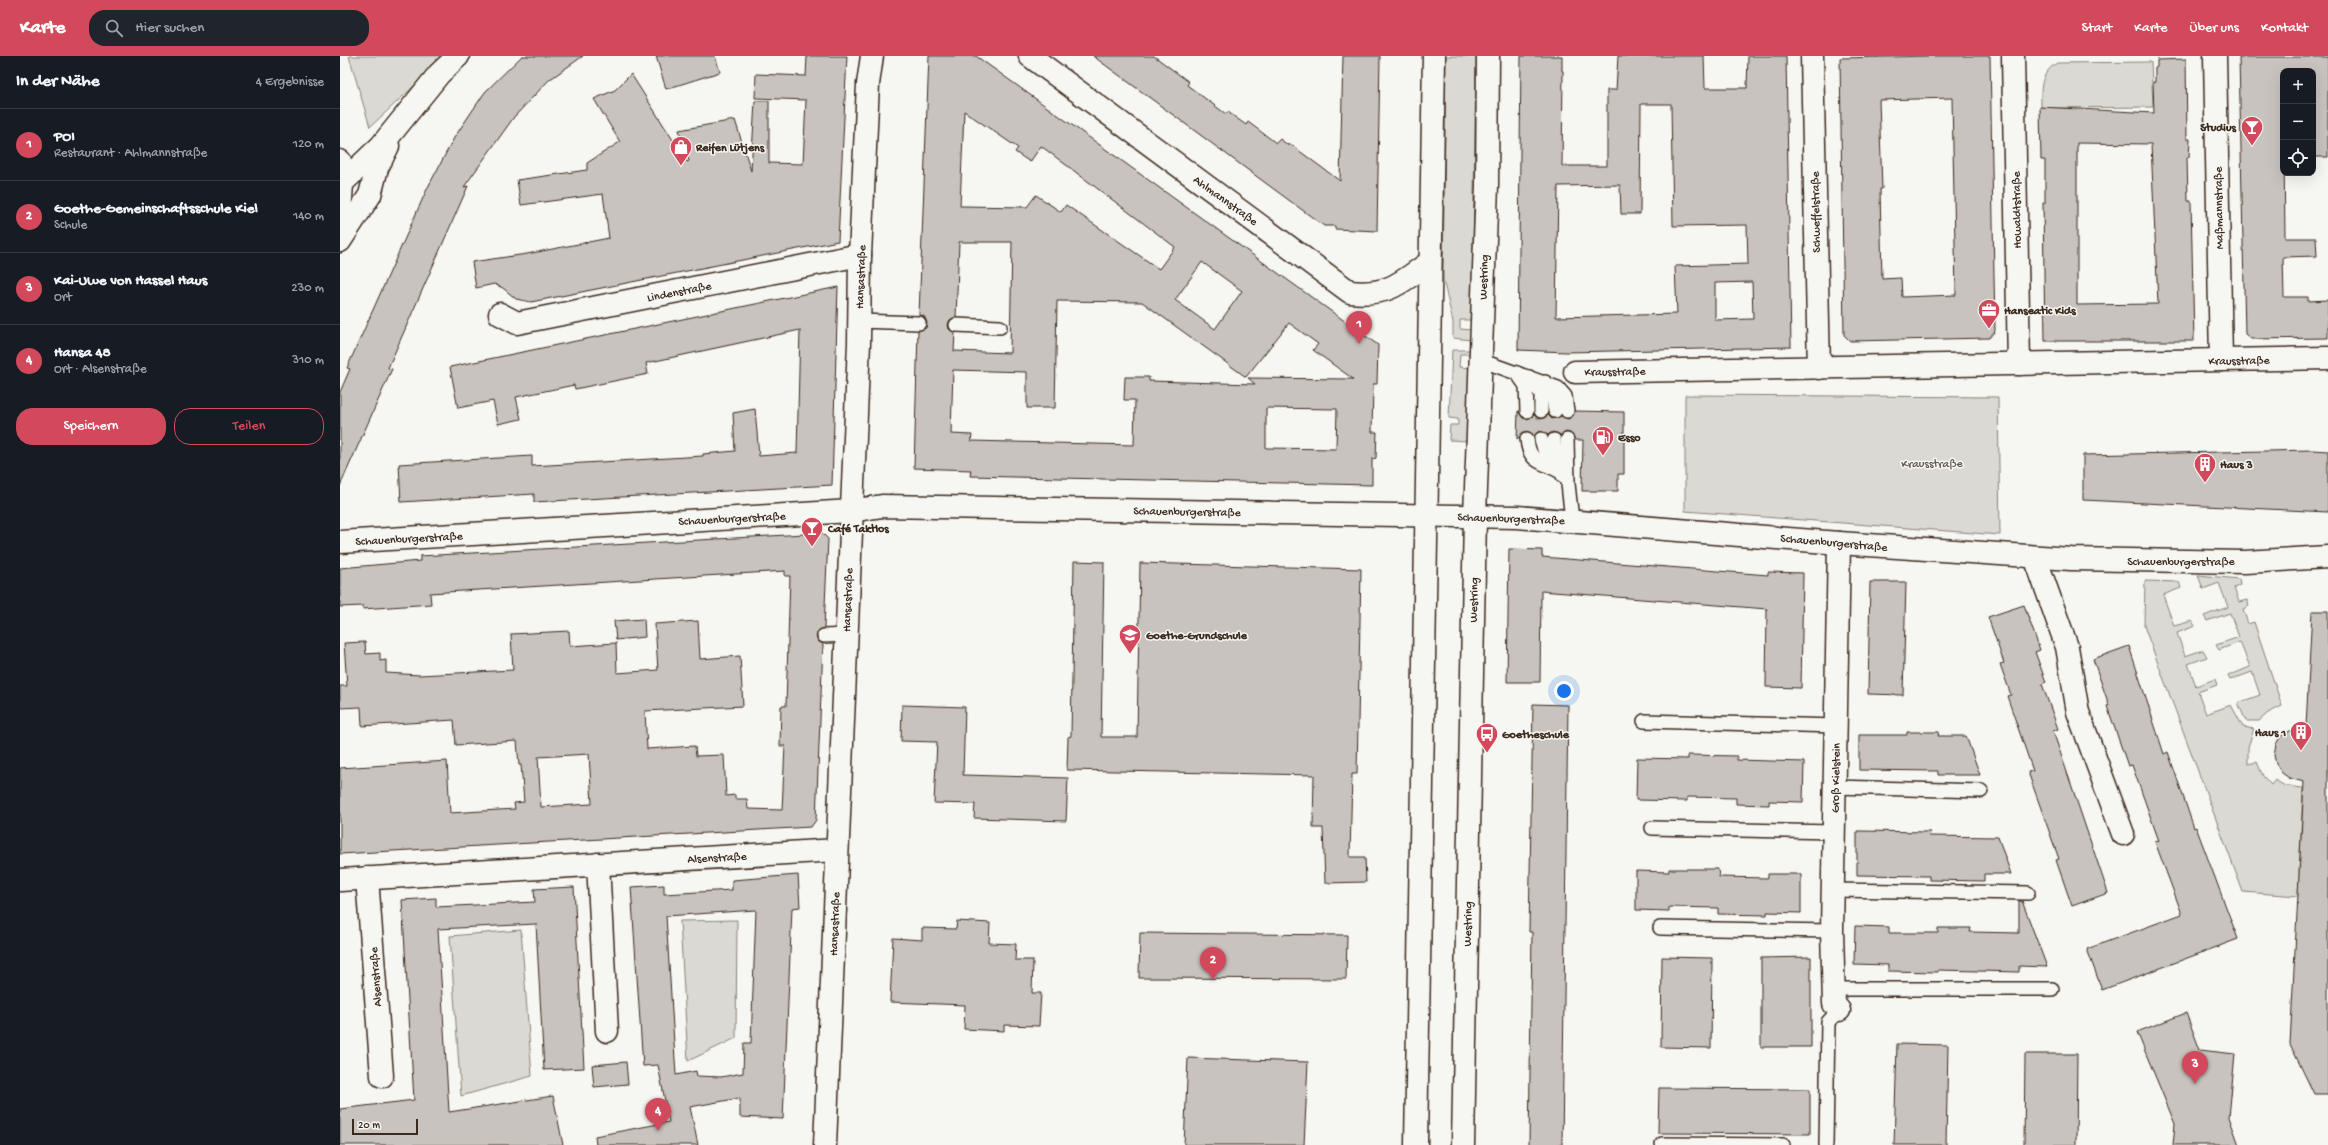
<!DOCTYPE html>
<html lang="de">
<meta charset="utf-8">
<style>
:root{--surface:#171b24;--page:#20242c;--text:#f1f3f6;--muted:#9ea1a6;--line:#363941;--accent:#d1495b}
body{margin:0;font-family:"Gochi Hand",sans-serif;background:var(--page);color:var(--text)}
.controls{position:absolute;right:12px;top:12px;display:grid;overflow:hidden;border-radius:8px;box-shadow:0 4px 16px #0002}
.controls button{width:36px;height:36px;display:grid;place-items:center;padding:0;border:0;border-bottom:1px solid var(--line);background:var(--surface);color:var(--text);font:20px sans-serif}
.scale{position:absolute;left:12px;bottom:10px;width:66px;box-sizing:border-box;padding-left:4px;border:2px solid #3b2a1e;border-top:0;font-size:11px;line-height:14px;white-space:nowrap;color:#3b2a1e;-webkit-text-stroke:3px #f6f6f2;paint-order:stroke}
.you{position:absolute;left:1224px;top:635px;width:14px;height:14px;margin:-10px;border:3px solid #fff;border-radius:50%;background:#1a73e8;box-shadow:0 0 0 6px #1a73e833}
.badge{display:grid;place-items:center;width:26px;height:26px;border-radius:50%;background:var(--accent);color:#fff;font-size:13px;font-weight:700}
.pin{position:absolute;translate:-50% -33px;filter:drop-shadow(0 1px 2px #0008)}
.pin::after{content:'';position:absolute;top:21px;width:14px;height:12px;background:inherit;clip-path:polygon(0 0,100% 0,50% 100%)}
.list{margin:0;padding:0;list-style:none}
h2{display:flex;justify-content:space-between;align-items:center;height:52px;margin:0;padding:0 16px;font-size:17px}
h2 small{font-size:13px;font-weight:400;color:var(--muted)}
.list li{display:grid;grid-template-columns:26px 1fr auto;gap:12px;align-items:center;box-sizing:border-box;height:72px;padding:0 16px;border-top:1px solid var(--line)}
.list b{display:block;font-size:15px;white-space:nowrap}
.list p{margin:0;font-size:13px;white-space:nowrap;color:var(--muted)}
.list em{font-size:13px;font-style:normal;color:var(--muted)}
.actions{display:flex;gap:8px;padding:12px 16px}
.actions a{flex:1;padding:9px 0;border:1px solid var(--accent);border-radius:16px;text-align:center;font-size:14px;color:var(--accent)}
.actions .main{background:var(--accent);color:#fff}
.icon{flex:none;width:22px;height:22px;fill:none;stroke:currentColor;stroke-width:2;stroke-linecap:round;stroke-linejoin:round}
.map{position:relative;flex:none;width:1988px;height:1089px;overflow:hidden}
header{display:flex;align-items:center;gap:24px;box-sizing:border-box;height:56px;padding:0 20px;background:var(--accent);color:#fff}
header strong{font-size:19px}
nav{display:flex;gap:22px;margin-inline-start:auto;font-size:14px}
.search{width:280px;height:36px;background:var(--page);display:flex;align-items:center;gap:10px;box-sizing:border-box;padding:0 14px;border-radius:16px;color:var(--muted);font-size:15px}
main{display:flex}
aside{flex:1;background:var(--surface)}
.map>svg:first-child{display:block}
.green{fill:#dad9d3;stroke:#8a8278}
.building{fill:#c8c3be;stroke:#3b2a1e;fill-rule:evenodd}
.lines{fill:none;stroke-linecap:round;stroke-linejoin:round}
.service-casing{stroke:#3b2a1e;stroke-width:16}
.minor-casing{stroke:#3b2a1e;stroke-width:25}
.tertiary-casing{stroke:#3b2a1e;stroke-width:25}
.secondary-casing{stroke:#3b2a1e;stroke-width:25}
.service{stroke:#f6f6f2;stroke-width:13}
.minor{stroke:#f6f6f2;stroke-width:22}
.tertiary{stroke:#f6f6f2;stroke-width:22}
.secondary{stroke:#f6f6f2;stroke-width:22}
.labels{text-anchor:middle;stroke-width:3;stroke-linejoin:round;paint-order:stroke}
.poi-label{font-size:12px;font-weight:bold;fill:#3b2a1e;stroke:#f6f6f2;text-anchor:start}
.street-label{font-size:12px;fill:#3b2a1e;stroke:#f6f6f2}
.park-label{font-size:12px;fill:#63564b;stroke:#f6f6f2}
</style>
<header>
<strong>Karte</strong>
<div class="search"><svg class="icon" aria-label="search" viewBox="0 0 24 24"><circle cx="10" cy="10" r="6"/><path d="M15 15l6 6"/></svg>Hier suchen</div>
<nav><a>Start</a><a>Karte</a><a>Über uns</a><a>Kontakt</a></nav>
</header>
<main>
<aside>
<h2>In der Nähe<small>4 Ergebnisse</small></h2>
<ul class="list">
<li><span class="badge">1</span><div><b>POI</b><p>Restaurant · Ahlmannstraße</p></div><em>120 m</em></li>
<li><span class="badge">2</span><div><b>Goethe-Gemeinschaftsschule Kiel</b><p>Schule</p></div><em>140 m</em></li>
<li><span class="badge">3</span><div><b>Kai-Uwe von Hassel Haus</b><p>Ort</p></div><em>230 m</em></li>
<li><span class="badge">4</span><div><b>Hansa 48</b><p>Ort · Alsenstraße</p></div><em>310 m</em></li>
</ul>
<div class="actions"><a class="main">Speichern</a><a>Teilen</a></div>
</aside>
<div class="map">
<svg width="1988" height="1089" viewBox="0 0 1988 1089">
<rect width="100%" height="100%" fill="#f6f6f2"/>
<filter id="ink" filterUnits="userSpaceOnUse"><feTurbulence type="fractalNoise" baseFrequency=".025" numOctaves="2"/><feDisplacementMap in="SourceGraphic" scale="8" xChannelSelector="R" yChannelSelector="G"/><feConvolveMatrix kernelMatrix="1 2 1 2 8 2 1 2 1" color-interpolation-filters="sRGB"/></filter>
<g filter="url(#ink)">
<g class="green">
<polygon points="9,0 106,0 30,71"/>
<polygon points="1106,0 1136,0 1132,264 1120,264 1120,273 1131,274 1131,284 1113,282 1113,266 1103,223"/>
<path d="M1811,6L1813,51L1701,52C1701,33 1699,18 1717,7Z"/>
<polygon points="1112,294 1130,294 1130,298 1120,298 1119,311 1130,312 1127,385 1109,384 1110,369 1118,369 1118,363 1109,362"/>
<polygon points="1345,339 1658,341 1660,479 1345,455"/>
<polygon points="1858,519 1899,523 1900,529 1894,532 1899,546 1907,544 1909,550 1903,553 1908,568 1914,566 1942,650 1928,657 1919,665 1906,665 1898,647 1920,639 1912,616 1890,624 1888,620 1910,611 1900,586 1879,594 1876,589 1899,581 1890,557 1867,565 1864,560 1888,551 1879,527 1863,533"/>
<polygon points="1805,525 1839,526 1841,532 1823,539 1834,570 1852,565 1855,570 1837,577 1845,600 1863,594 1867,601 1848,608 1856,630 1875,623 1877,629 1858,636 1866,658 1891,649 1903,671 1914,673 1908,691 1908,708 1917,706 1923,720 1931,729 1935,724 1945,730 1963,732 1958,840 1903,836 1804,570"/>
<polygon points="397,864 396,982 348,1005 340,865"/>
<polygon points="181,874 192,1020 121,1040 110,880"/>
</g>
<g class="building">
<polygon points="182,0 243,0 209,24 174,61 124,131 128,130 48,312 52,313 0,430 0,336 10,313 7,312 87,133 114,82 145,36"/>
<polygon points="316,0 375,0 380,16 326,33"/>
<polygon points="467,0 507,0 498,185 191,246 176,243 163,232 154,228 136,232 132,206 187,198 269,182 263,138 181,149 177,124 247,114 247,107 280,86 254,43 275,34 291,18 347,106 349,105 339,74 395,64 411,115 415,45 429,45 429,107 463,108 466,44 415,42 416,18 466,20"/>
<path d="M589,0H636L1038,289L1037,328H1033L1032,376H1037L1036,402L1032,403V429L630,420L631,414L574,412L578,275L586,272L587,267L584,260L579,259ZM624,55L678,92L675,96L690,106L701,90L835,191L819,213L726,149L721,156L696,139L687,151L620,150ZM619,186H672L670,297L614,295L615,277L609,273L608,269L610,264L616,261ZM862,206L902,235L875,273L835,244ZM717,245L802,246L906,321L949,267L978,288L973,294L1013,323L908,322L915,328L809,325V321H785L784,344H795L794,389L631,385L632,379L611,378L613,314L687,316V352H715ZM926,352L997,353L996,393L926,392Z"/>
<polygon points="753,0 814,0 849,26 847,29 886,58 888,56 906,69 908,66 936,87 940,83 949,90 950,88 1000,125 1003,0 1040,0 1037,175 995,173 995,170 984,170"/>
<path d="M1181,0H1222V15H1223L1222,110H1267V34H1276L1278,0H1364L1365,32H1407L1408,0H1446L1451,291L1227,296L1178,294ZM1301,48H1331L1333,170L1407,169L1408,208L1335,210L1337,258L1216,261L1218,130L1280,129L1281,158H1300ZM1412,226L1413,263L1375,264V227Z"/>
<path d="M1593,0H1650L1655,275L1649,282L1510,285L1504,279L1500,2ZM1612,42L1616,239L1562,241L1561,222L1542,223L1540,133H1542L1539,44Z"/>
<polygon points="1899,1 1988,1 1988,101 1973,101 1973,15 1943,15 1945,182 1976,182 1977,200 1943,201 1944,241 1968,241 1968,245 1988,244 1988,282 1911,283 1905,278"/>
<path d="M1846,3L1847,83H1850L1849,101H1847L1848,145H1851L1854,285H1705L1703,147H1705V104H1701L1700,51L1814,57L1813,26H1815V12L1817,11V4ZM1737,87L1811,88L1818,248L1737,249Z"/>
<polygon points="498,231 492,429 194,446 194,438 61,446 59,408 192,400 192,410 363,400 363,398 395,395 393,357 415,353 419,400 457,397 460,274 306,307 308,318 235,333 234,329 176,341 181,363 158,368 153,345 118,352 110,311"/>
<polygon points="1178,355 1183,362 1187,363 1194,359 1201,363 1208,359 1212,363 1221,360 1228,363 1232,361 1235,355 1284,356 1284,418 1278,418 1278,435 1242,435 1243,384 1235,384 1230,377 1226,376 1221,379 1213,376 1208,379 1199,375 1194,380 1186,375 1177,383"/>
<polygon points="1972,394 1988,395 1988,456 1743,444 1743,399"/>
<path d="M482,477L488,483L484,572L479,574L476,580L478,585L483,588L476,764L471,771L0,798V712L107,705L110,757L175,753L174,747L184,746L181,709H179L177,685L116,689L114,664L22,670L21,651L0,652V630H7L4,587L25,586L26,598L40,597V605L46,604V617L80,619L173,614L171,578L229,575L230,590L276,587L277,617L318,614L315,568L358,565L360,603L400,600L403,650L305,655L307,693L355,690L356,700L384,699L386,740L395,739V743H407L408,753L442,754L445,690H440L441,650H446L450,520H445V515L90,537L91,548L23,553V550L0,551V512L80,505V500ZM249,698L252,748L201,751L198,701Z"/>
<polygon points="1169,493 1202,494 1202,501 1428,519 1428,516 1463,517 1461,632 1426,631 1427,553 1201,535 1200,626 1167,626"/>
<polygon points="734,505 764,506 761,681 797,681 800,507 1021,513 1017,718 1012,718 1010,801 1025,801 1026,826 985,827 983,772 973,772 974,719 727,714 728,681 731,680"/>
<polygon points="1530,526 1566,526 1563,639 1528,638"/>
<polygon points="1684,549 1700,594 1695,596 1706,626 1702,628 1718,673 1713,675 1768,837 1732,850 1716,804 1719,803 1688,716 1693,715 1667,640 1671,639 1660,608 1664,607 1648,561"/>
<polygon points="1972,555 1988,555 1988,1038 1974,1038 1950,988 1964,726 1949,722 1942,717 1936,708 1934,699 1936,688 1941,680 1950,675 1966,670"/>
<polygon points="304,563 305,581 276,584 274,565"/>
<polygon points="1789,590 1824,698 1828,696 1854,772 1856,771 1898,883 1762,934 1747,893 1842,858 1815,786 1819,785 1792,709 1788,710 1767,650 1769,649 1753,603"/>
<polygon points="1193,648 1228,649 1222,1089 1189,1089 1192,876 1189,876"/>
<polygon points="562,649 625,651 623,719 728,722 726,765 634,762 635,748 594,747 597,686 561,685"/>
<polygon points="1567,676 1599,676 1598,680 1626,680 1640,719 1598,719 1598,715 1519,714 1519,679 1567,679"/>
<polygon points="1348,699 1397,700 1397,704 1464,706 1463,746 1429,745 1429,749 1396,748 1396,742 1347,741 1347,745 1296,744 1297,702 1348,703"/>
<polygon points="1517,775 1590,776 1589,780 1658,781 1671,818 1644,818 1644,825 1589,824 1589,820 1517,819"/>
<polygon points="1329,813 1378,813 1379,821 1428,822 1428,818 1461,818 1461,857 1427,856 1427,859 1378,858 1378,852 1329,851 1329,855 1296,854 1296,815 1329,816"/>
<path d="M458,819L460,851L452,852L443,1063L400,1061V1042L350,1051L358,1089H256L255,1080L329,1066L318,1009L303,1010L291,831L324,829V838L392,834V824ZM416,854L411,987H404L403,1017L381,1021L357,1020L356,1015L336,1019L326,860Z"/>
<polygon points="234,831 244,1012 204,1014 196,868 98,873 109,1056 213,1040 223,1089 0,1089 0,1053 74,1044 62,844 96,842 96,851 195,846 194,833"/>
<polygon points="1679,845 1682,845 1707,911 1679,910 1679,916 1598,914 1598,916 1548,915 1548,909 1514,908 1515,870 1549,871 1549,877 1598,877 1598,872 1631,872 1630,876 1679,877"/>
<polygon points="617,865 650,867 649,887 676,888 675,904 693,904 692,937 701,937 699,970 664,969 664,975 624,973 625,949 550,946 553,882 582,884 582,872 616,873"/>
<polygon points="800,877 1007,879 1006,923 799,922"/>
<polygon points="1322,901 1372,902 1371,992 1321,991"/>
<polygon points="1471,901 1471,991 1421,991 1421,902"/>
<polygon points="1846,957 1860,994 1895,998 1889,1061 1899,1089 1833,1089 1835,1068 1797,976"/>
<polygon points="1557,988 1608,989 1606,1089 1554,1089"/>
<polygon points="1685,998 1737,998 1736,1089 1684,1089"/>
<polygon points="848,1002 968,1006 964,1089 844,1089"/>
<polygon points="286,1006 288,1028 254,1031 252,1009"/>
<polygon points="1319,1032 1470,1033 1470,1078 1318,1077"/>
</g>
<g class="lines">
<g class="service-casing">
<g id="service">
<polyline points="519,265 579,267"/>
<polyline points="616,269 660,271"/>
<polyline points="1140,304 1218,332 1225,340 1227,355"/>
<polyline points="1177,317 1186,330 1187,355"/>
<polyline points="1189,321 1201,338 1201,355"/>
<polyline points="1205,326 1213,341 1215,355"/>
<path d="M1187,383C1189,407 1201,405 1219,415"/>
<polyline points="1201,383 1206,400 1216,410"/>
<polyline points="1214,384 1215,398 1223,420"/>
<polyline points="1227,384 1228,428 1232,464"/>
<polyline points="484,580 506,579"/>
<polyline points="1304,665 1496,670"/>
<polyline points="1495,731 1641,735"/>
<polyline points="1312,772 1494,776"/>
<polyline points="1493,834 1688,837"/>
<polyline points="1320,872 1492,875"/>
<polyline points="1493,933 1712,933"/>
<polyline points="1322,1088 1443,1089"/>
<polyline points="1486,1089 1488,966 1499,954"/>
</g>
</g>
<g class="minor-casing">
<g id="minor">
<path d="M690,0L1010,236C1049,240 1060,227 1090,206"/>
<polyline points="1472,0 1479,312"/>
<polyline points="1673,0 1679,308"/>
<polyline points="1875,0 1881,304"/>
<polyline points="160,258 177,267 520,199"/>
<polyline points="1235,316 1988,302"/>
<polyline points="0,486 511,455 542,450 1177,461 1499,487 1731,503 1905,506 1988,501"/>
<polyline points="1695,501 1727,591 1738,656 1783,778"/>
<polyline points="258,808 267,975"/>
<polyline points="27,822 42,1020"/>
<polyline points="0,824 497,794"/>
<polyline points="1499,954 1494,948 1492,875 1499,487"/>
<polyline points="485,1089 519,287 520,199 528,28 532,0"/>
</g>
</g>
<g class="tertiary-casing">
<g id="tertiary">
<polyline points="0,129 41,90 99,18 118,0"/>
<polyline points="0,185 30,139 37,112 48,90"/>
</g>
</g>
<g class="secondary-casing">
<g id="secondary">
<polyline points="0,105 2,128 0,157"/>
<polyline points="1076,1089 1094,0"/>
<polyline points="1123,1089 1135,460 1147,129 1148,0"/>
</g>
</g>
<use href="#service" class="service"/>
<use href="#minor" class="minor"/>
<use href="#tertiary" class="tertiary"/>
<use href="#secondary" class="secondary"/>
</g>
</g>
<defs>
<g id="bar-pin" transform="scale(1.15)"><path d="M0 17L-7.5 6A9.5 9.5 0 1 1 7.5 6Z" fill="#d1495b" stroke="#f6f6f2"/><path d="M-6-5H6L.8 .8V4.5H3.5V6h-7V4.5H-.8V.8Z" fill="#fff"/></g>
<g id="shop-pin" transform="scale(1.15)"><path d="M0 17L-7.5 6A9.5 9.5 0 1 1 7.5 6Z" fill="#d1495b" stroke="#f6f6f2"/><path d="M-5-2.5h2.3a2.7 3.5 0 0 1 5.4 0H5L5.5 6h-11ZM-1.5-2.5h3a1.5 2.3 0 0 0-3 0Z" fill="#fff"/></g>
<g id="office-pin" transform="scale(1.15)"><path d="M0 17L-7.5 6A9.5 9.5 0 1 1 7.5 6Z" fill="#d1495b" stroke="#f6f6f2"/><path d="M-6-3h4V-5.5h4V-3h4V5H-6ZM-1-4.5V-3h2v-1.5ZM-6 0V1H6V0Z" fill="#fff"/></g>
<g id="fuel-pin" transform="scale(1.15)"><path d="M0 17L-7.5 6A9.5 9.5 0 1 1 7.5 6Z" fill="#d1495b" stroke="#f6f6f2"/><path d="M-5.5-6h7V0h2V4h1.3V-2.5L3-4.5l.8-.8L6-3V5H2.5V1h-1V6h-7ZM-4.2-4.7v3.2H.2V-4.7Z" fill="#fff"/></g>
<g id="building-pin" transform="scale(1.15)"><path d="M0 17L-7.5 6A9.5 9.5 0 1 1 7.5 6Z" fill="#d1495b" stroke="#f6f6f2"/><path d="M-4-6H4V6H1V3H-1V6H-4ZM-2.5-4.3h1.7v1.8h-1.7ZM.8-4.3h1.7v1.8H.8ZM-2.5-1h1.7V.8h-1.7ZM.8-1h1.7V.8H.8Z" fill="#fff"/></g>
<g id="school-pin" transform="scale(1.15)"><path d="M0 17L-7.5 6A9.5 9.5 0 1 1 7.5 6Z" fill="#d1495b" stroke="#f6f6f2"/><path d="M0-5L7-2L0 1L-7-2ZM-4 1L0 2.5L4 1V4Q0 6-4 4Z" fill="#fff"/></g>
<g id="bus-pin" transform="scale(1.15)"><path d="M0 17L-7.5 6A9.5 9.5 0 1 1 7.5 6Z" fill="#d1495b" stroke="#f6f6f2"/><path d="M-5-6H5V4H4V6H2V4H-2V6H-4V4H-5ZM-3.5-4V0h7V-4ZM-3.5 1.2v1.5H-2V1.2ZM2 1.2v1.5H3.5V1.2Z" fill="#fff"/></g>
</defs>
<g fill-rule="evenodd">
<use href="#bar-pin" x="1912" y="71"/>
<use href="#shop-pin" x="341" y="91"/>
<use href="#office-pin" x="1649" y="254"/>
<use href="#fuel-pin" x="1263" y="381"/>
<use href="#building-pin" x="1865" y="408"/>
<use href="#bar-pin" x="472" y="472"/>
<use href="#school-pin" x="790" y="579"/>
<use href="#building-pin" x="1961" y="676"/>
<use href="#bus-pin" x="1147" y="678"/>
</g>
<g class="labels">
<g class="poi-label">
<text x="1896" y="75" text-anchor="end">Studius</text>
<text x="356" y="95">Reifen Lütjens</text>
<text x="1664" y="258">Hanseatic Kids</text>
<text x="1278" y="385">Esso</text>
<text x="1880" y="412">Haus 3</text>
<text x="488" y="476">Café Taktlos</text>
<text x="806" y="583">Goethe-Grundschule</text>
<text x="1946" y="680" text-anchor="end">Haus 1</text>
<text x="1162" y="682">Goetheschule</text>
</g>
<g class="street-label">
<text transform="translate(886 144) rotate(36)" y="4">Ahlmannstraße</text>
<text transform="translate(1878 152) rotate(-91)" y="4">Maßmannstraße</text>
<text transform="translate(1676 154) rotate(-91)" y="4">Howaldtstraße</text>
<text transform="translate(1475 156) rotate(-91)" y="4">Schweffelstraße</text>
<text transform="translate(520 221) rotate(-88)" y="4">Hansastraße</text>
<text transform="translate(1143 221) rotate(-88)" y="4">Westring</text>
<text transform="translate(339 235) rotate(-11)" y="4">Lindenstraße</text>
<text transform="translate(1899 304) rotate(-1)" y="4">Krausstraße</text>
<text transform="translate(1275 315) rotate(-1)" y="4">Krausstraße</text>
<text transform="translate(847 455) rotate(1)" y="4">Schauenburgerstraße</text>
<text transform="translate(392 462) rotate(-3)" y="4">Schauenburgerstraße</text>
<text transform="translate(1171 462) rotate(2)" y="4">Schauenburgerstraße</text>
<text transform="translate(69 482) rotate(-3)" y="4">Schauenburgerstraße</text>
<text transform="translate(1494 486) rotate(5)" y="4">Schauenburgerstraße</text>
<text x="1841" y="509">Schauenburgerstraße</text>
<text transform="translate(507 544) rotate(-88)" y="4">Hansastraße</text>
<text transform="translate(1133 544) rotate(-89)" y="4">Westring</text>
<text transform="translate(1495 722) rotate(-89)" y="4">Groß Kielstein</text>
<text transform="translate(377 801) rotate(-3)" y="4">Alsenstraße</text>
<text transform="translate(494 868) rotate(-88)" y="4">Hansastraße</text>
<text transform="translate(1127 868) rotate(-89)" y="4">Westring</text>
<text transform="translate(35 921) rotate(-94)" y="4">Alsenstraße</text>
</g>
<g class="park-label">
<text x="1592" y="411">Krausstraße</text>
</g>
</g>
</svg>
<div class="controls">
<button>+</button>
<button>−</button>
<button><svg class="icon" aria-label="locate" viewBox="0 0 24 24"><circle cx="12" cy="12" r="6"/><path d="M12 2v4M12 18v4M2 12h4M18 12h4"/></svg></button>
</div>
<div class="scale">20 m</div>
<div class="you"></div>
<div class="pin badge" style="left:1019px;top:288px">1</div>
<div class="pin badge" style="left:873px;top:924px">2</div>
<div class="pin badge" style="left:1855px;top:1028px">3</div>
<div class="pin badge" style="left:318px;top:1075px">4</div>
</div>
</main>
